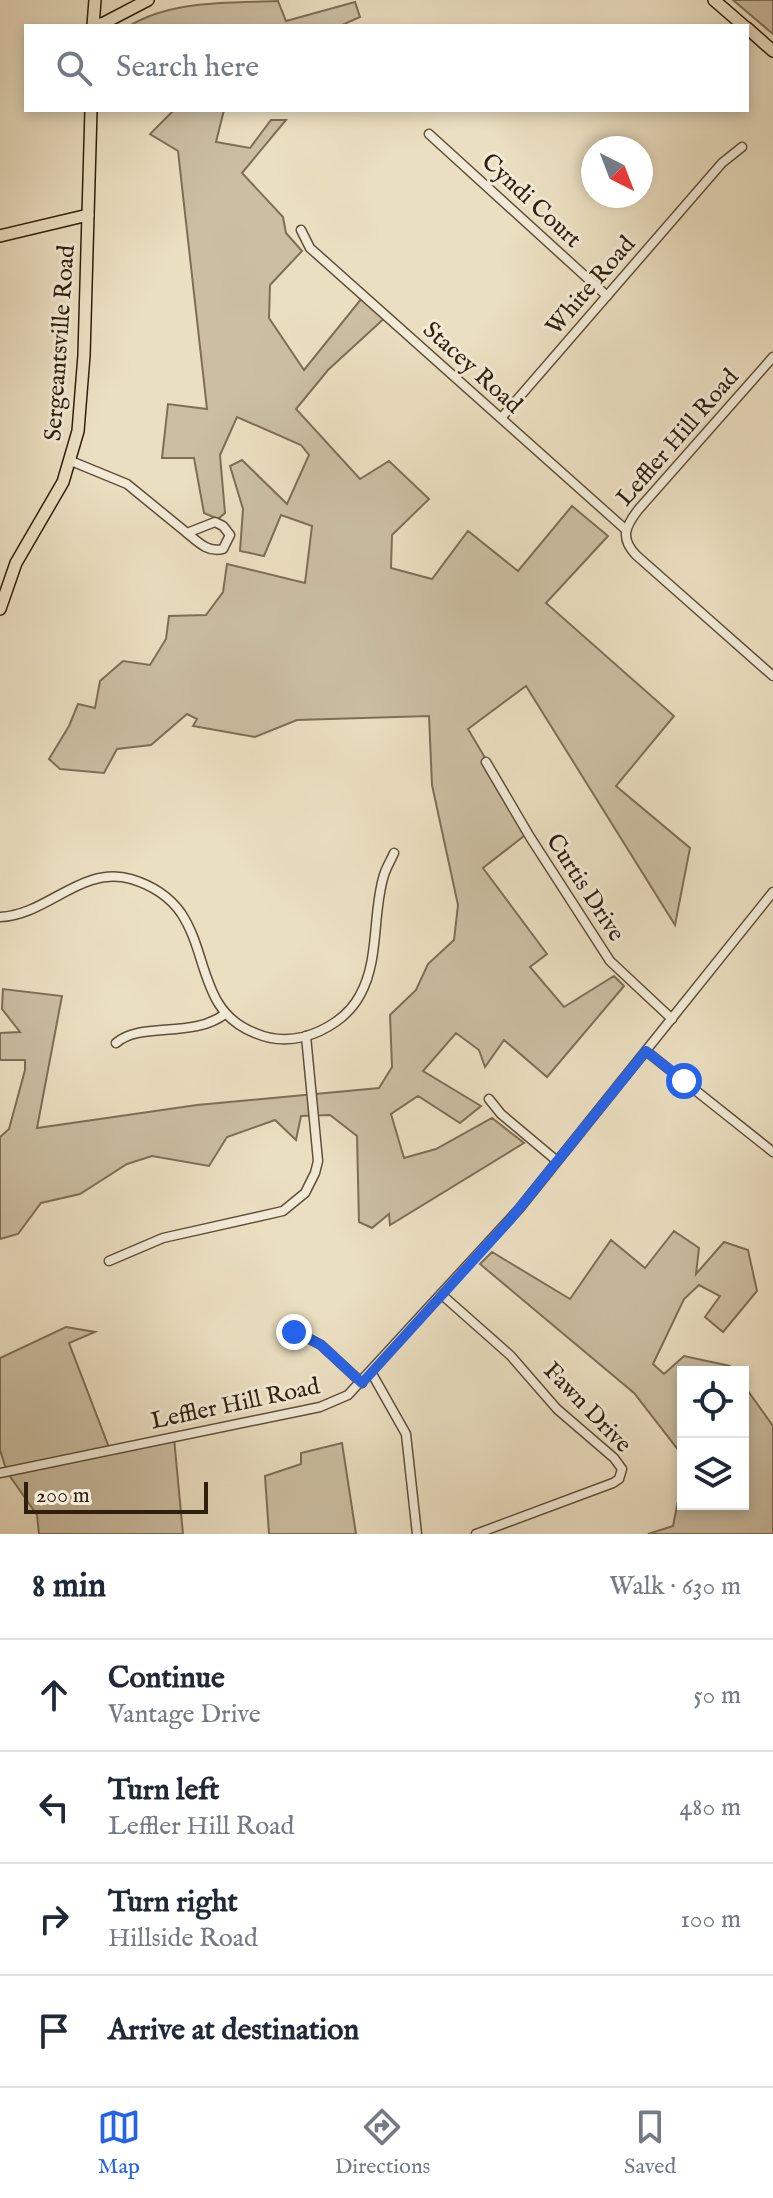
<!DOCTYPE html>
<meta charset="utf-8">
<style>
:root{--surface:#fff;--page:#f2f2f3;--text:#1f2937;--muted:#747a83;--line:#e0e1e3;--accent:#2563eb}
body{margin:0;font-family:"IM FELL English",serif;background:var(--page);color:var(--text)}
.controls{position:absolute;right:24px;bottom:24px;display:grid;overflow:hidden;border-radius:0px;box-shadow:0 4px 12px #0003}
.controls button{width:72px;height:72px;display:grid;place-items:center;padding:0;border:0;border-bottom:2px solid var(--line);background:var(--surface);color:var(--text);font:40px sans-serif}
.compass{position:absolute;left:581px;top:136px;width:72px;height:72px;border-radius:50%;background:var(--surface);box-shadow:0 4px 12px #0003;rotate:138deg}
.scale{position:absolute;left:24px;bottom:20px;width:184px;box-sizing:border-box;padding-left:8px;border:4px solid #301f0c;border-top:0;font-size:22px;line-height:28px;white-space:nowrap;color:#301f0c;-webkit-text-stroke:6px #f2ead7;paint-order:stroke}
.stop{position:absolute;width:24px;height:24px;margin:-18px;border:6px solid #2563eb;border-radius:50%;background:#fff}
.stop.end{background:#2563eb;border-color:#fff;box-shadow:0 2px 8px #0008}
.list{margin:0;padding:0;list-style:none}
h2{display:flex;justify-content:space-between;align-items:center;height:104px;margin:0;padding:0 32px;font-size:34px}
h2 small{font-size:26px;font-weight:400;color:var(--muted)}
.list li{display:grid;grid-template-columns:52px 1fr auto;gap:24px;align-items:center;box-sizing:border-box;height:112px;padding:0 32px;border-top:2px solid var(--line)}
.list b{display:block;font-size:30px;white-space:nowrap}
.list p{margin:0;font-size:26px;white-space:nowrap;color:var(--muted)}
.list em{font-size:26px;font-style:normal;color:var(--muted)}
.icon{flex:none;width:44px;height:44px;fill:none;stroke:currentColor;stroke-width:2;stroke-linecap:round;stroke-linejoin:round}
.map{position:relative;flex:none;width:773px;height:1534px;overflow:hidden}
.search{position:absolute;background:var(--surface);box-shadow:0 4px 12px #0003;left:24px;right:24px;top:24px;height:88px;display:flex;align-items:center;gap:20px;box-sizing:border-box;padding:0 28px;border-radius:0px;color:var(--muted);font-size:30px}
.sheet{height:552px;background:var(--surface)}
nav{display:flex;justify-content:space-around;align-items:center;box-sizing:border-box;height:112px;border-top:2px solid var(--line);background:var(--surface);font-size:22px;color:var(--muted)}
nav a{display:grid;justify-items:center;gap:4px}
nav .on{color:var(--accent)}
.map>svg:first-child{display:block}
.green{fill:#cbbea2;stroke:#7e6e57;stroke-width:2}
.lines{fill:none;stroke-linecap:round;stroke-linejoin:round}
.minor-casing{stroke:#5f4f39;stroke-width:11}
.major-casing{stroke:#301f0c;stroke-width:14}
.minor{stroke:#f2ead7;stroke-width:8}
.major{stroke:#ebdfc1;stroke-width:11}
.route{stroke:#2563eb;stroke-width:10}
.labels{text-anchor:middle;stroke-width:6;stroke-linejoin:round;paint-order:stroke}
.street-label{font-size:24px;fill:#301f0c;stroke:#f2ead7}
</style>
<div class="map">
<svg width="773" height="1534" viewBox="0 0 773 1534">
<rect width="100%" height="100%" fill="#ebdfc1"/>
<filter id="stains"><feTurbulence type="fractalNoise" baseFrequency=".0025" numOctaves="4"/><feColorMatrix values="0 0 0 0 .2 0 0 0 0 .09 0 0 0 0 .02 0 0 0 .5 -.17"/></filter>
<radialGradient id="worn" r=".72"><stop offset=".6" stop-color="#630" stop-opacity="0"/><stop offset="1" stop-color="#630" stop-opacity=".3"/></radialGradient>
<g class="green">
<polygon points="733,0 773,0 773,34"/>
<path d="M278,1L286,21L355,2L360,17L340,26H129C172,0 228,3 278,1Z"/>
<polygon points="174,110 224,110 216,142 250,148 271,120 286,120 242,173 283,217 286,233 302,251 270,285 269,318 304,370 366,293 389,314 328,370 296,409 360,479 389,461 429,499 392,535 391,568 432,579 468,531 518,571 572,506 608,536 546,603 674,716 616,786 690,848 675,925 526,686 468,729 529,832 483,868 547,954 530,967 564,1007 614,976 624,986 547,1077 504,1040 485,1067 479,1050 456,1033 423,1071 481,1106 460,1123 418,1096 391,1114 404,1158 436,1149 492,1118 524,1143 390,1225 389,1214 372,1228 359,1222 357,1136 330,1115 301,1116 296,1140 275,1120 227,1137 209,1166 152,1156 127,1164 80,1194 41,1203 18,1234 0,1239 0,1137 9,1129 25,1070 25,1060 0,1060 0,1033 20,1032 2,1009 3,989 62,996 37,1128 197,1105 379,1088 392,1067 390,1015 416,990 428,964 454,940 458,905 432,785 429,716 297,720 255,737 193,726 197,719 187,714 151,745 117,749 104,773 60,769 49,759 69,726 78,704 95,708 100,681 123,661 150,665 166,639 169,616 206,615 223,592 227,564 305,583 312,526 281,515 264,556 240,551 243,509 230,466 242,460 287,504 309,455 301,445 237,417 220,455 225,513 218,519 204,513 194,458 162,458 168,404 207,409 178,151 150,134"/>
<polygon points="674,1231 699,1248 696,1274 724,1242 748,1250 757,1291 723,1332 705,1317 720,1296 699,1285 684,1299 653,1364 664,1374 684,1356 730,1366 735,1372 683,1372 683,1456 634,1393 480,1264 492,1252 570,1299 611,1240 645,1268"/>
<polygon points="66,1327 95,1332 69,1343 110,1450 174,1438 183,1534 39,1534 37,1515 7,1472 0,1450 0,1358"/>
<polygon points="743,1384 773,1426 773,1534 648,1534 673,1526 683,1476 683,1504 743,1504"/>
<polygon points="342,1443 356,1534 269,1534 265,1476 301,1464 301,1453"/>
</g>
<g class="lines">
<g class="minor-casing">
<g id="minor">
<polyline points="429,134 607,296"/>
<polyline points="301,230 310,248 625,529"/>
<path d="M773,357L638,510C625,527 620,538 636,555L773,676"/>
<polyline points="502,417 722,163 742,147"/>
<polyline points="71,461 127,484 187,533"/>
<path d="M215,522L223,526L230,535L223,549C208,553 198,542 187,533Z"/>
<polyline points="486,762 530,837 610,961 672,1019"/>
<path d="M0,917C48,915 81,865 131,879C151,885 169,896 181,913C209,955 200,1012 255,1033C271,1040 286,1041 303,1037C326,1031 349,1016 360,995C380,959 372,913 384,875C386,868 391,860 394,853"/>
<path d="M116,1043C141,1021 192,1039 225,1014"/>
<polyline points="646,1051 773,1152"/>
<polyline points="489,1099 501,1114 557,1161"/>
<polyline points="109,1261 163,1238 283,1211 305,1193 315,1173 318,1161 306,1036"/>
<polyline points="441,1294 511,1356 557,1409 614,1458 622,1469 619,1479 613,1483 476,1534"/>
<circle cx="299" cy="1335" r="5.5"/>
<polyline points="304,1336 321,1345 362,1383"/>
<polyline points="371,1372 406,1434 417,1534"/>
<polyline points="0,1473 320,1407 348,1395 519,1209 773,892"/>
</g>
</g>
<g class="major-casing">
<g id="major">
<polyline points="714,0 744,26"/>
<polyline points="93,26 104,23 148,0"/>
<polyline points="93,26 95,0"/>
<polyline points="747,28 773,51"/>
<polyline points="0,236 88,215"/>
<polyline points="0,609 16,563 63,482 78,431 84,355 91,110"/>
</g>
</g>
<use href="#minor" class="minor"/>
<use href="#major" class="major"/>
</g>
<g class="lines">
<polyline class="route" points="294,1332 302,1330 304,1336 321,1345 362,1383 509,1221 646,1051 684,1081"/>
</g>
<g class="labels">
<g class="street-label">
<text transform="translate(532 200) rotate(43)" y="8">Cyndi Court</text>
<text transform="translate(590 285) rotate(-49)" y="8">White Road</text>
<text transform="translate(59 343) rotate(-86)" y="8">Sergeantsville Road</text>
<text transform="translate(473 367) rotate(42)" y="8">Stacey Road</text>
<text transform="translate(677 437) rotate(-49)" y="8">Leffler Hill Road</text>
<text transform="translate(586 887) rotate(57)" y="8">Curtis Drive</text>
<text transform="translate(235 1403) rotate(-12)" y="8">Leffler Hill Road</text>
<text transform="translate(588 1407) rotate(46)" y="8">Fawn Drive</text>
</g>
</g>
<rect width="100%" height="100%" filter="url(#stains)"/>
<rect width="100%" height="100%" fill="url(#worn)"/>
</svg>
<div class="controls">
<button><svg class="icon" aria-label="locate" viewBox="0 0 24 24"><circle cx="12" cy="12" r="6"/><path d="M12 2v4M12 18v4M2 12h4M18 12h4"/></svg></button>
<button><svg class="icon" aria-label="layers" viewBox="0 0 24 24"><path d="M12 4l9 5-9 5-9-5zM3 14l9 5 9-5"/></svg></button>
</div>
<svg class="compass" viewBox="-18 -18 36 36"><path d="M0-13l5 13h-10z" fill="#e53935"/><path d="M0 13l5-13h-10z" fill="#747a83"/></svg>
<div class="scale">200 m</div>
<div class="stop" style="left:684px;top:1081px"></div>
<div class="stop end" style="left:294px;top:1332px"></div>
<div class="search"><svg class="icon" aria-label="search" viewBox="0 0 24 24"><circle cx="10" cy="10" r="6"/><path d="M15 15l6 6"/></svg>Search here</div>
</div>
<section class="sheet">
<h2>8 min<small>Walk · 630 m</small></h2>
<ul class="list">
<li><svg class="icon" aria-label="ahead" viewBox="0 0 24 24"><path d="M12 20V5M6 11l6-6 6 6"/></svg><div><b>Continue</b><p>Vantage Drive</p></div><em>50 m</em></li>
<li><svg class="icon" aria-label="left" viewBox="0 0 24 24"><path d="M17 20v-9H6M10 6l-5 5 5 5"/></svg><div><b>Turn left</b><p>Leffler Hill Road</p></div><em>480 m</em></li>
<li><svg class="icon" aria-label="right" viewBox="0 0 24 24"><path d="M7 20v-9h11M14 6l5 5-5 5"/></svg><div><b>Turn right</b><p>Hillside Road</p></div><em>100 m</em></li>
<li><svg class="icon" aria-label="arrive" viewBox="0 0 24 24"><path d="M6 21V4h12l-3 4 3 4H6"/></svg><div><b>Arrive at destination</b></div></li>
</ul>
</section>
<nav>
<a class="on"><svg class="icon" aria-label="map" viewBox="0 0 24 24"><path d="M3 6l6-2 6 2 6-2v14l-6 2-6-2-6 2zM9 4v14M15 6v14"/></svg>Map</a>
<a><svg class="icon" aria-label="directions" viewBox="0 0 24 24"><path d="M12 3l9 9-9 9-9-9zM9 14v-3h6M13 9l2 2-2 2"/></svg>Directions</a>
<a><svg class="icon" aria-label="saved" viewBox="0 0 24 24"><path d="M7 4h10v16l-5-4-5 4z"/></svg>Saved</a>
</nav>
